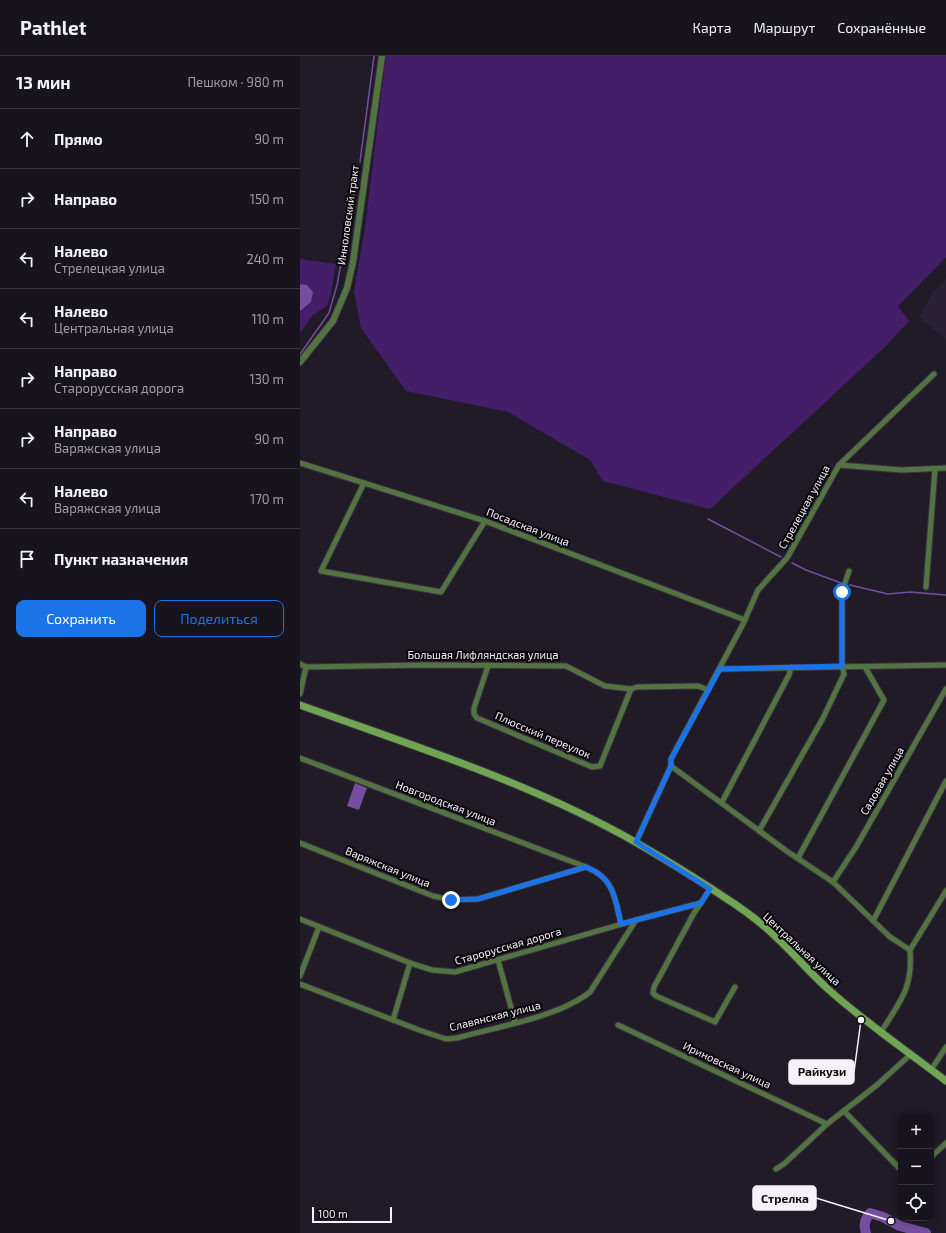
<!DOCTYPE html>
<html lang="ru">
<meta charset="utf-8">
<style>
:root{--surface:#18141d;--page:#211d26;--text:#f1f3f6;--muted:#9f9ea4;--line:#36333b;--accent:#1a73e8}
body{margin:0;font-family:"Exo 2",sans-serif;background:var(--page);color:var(--text)}
.controls{position:absolute;right:12px;bottom:12px;display:grid;overflow:hidden;border-radius:8px;box-shadow:0 2px 10px #0003}
.controls button{width:36px;height:36px;display:grid;place-items:center;padding:0;border:0;border-bottom:1px solid var(--line);background:var(--surface);color:var(--text);font:20px sans-serif}
.scale{position:absolute;left:12px;bottom:10px;width:80px;box-sizing:border-box;padding-left:4px;border:2px solid #f5f2fa;border-top:0;font-size:11px;line-height:14px;white-space:nowrap;color:#f5f2fa;-webkit-text-stroke:3px #09070c;paint-order:stroke}
.stop{position:absolute;width:12px;height:12px;margin:-9px;border:3px solid #1a73e8;border-radius:50%;background:#fff}
.stop.end{background:#1a73e8;border-color:#fff;box-shadow:0 1px 4px #0008}
.list{margin:0;padding:0;list-style:none}
h2{display:flex;justify-content:space-between;align-items:center;height:52px;margin:0;padding:0 16px;font-size:17px}
h2 small{font-size:13px;font-weight:400;color:var(--muted)}
.list li{display:grid;grid-template-columns:26px 1fr auto;gap:12px;align-items:center;box-sizing:border-box;height:60px;padding:0 16px;border-top:1px solid var(--line)}
.list b{display:block;font-size:15px;white-space:nowrap}
.list p{margin:0;font-size:13px;white-space:nowrap;color:var(--muted)}
.list em{font-size:13px;font-style:normal;color:var(--muted)}
.actions{display:flex;gap:8px;padding:12px 16px}
.actions a{flex:1;padding:9px 0;border:1px solid var(--accent);border-radius:8px;text-align:center;font-size:14px;color:var(--accent)}
.actions .main{background:var(--accent);color:#fff}
.icon{flex:none;width:22px;height:22px;fill:none;stroke:currentColor;stroke-width:2;stroke-linecap:round;stroke-linejoin:round}
.map{position:relative;flex:none;width:646px;height:1177px;overflow:hidden}
header{display:flex;align-items:center;gap:24px;box-sizing:border-box;height:56px;padding:0 20px;background:var(--surface);border-bottom:1px solid var(--line)}
header strong{font-size:19px}
nav{display:flex;gap:22px;margin-inline-start:auto;font-size:14px}
main{display:flex}
aside{flex:1;background:var(--surface)}
.map>svg:first-child{display:block}
.built{fill:#2a2234}
.green{fill:#451e69}
.water{fill:#754f9f}
.lines{fill:none;stroke-linecap:round;stroke-linejoin:round}
.stream{stroke:#754f9f;stroke-width:1.5}
.river{stroke:#754f9f;stroke-width:10}
.minor-casing{stroke:#3a3540;stroke-width:7}
.tertiary-casing{stroke:#3a3540;stroke-width:8}
.secondary-casing{stroke:#3a3540;stroke-width:9}
.minor{stroke:#537442;stroke-width:5}
.tertiary{stroke:#537442;stroke-width:6}
.secondary{stroke:#6fa553;stroke-width:7}
.route{stroke:#1a73e8;stroke-width:5}
.labels{text-anchor:middle;stroke-width:4;stroke-linejoin:round;paint-order:stroke}
.street-label{font-size:11px;fill:#f5f2fa;stroke:#09070c}
.leader{fill:none;stroke:#f5f2fa;stroke-width:1.5}
.callout-dot{fill:#f5f2fa;stroke:#09070c;stroke-width:1.5}
.callout{fill:#f5f2fa;stroke:#f5f2fa;stroke-width:1.5}
.callout-label{font-size:12px;text-anchor:middle;font-weight:bold;fill:#111}
</style>
<header>
<strong>Pathlet</strong>
<nav><a>Карта</a><a>Маршрут</a><a>Сохранённые</a></nav>
</header>
<main>
<aside>
<h2>13 мин<small>Пешком · 980 m</small></h2>
<ul class="list">
<li><svg class="icon" aria-label="ahead" viewBox="0 0 24 24"><path d="M12 20V5M6 11l6-6 6 6"/></svg><div><b>Прямо</b></div><em>90 m</em></li>
<li><svg class="icon" aria-label="right" viewBox="0 0 24 24"><path d="M7 20v-9h11M14 6l5 5-5 5"/></svg><div><b>Направо</b></div><em>150 m</em></li>
<li><svg class="icon" aria-label="left" viewBox="0 0 24 24"><path d="M17 20v-9H6M10 6l-5 5 5 5"/></svg><div><b>Налево</b><p>Стрелецкая улица</p></div><em>240 m</em></li>
<li><svg class="icon" aria-label="left" viewBox="0 0 24 24"><path d="M17 20v-9H6M10 6l-5 5 5 5"/></svg><div><b>Налево</b><p>Центральная улица</p></div><em>110 m</em></li>
<li><svg class="icon" aria-label="right" viewBox="0 0 24 24"><path d="M7 20v-9h11M14 6l5 5-5 5"/></svg><div><b>Направо</b><p>Старорусская дорога</p></div><em>130 m</em></li>
<li><svg class="icon" aria-label="right" viewBox="0 0 24 24"><path d="M7 20v-9h11M14 6l5 5-5 5"/></svg><div><b>Направо</b><p>Варяжская улица</p></div><em>90 m</em></li>
<li><svg class="icon" aria-label="left" viewBox="0 0 24 24"><path d="M17 20v-9H6M10 6l-5 5 5 5"/></svg><div><b>Налево</b><p>Варяжская улица</p></div><em>170 m</em></li>
<li><svg class="icon" aria-label="arrive" viewBox="0 0 24 24"><path d="M6 21V4h12l-3 4 3 4H6"/></svg><div><b>Пункт назначения</b></div></li>
</ul>
<div class="actions"><a class="main">Сохранить</a><a>Поделиться</a></div>
</aside>
<div class="map">
<svg width="646" height="1177" viewBox="0 0 646 1177">
<rect width="100%" height="100%" fill="#201b27"/>
<polygon class="built" points="646,223 646,283 619,262 634,235"/>
<g class="green">
<polygon points="86,0 646,0 646,201 598,250 609,265 585,291 410,453 303,425 290,404 208,356 106,335 61,272 54,235 65,172"/>
<polygon points="0,203 36,208 31,238 27,250 13,259 0,277 0,255 13,236 7,229 0,228"/>
</g>
<g class="water">
<polygon points="0,228 7,229 13,236 11,246 0,255"/>
<polygon points="55,727 67,732 59,754 47,750"/>
</g>
<g class="lines">
<g class="stream">
<polyline points="60,106 74,0"/>
<polyline points="0,298 29,257 37,229 58,117"/>
<polyline points="408,463 481,501"/>
<polyline points="492,507 506,514 541,527"/>
<polyline points="550,529 588,538 610,536 646,539"/>
</g>
<path class="river" d="M566,1177C563,1169 565,1163 570,1157L583,1161L600,1170L626,1177"/>
<g class="minor-casing">
<g id="minor">
<polyline points="0,407 185,465 445,564"/>
<polyline points="539,409 602,414 646,412"/>
<polyline points="64,427 21,515 141,536 185,465"/>
<polyline points="626,531 635,413"/>
<polyline points="0,608 6,611 124,609 266,610 305,630 331,633 337,631 398,630 408,634"/>
<polyline points="188,610 174,652 174,658 177,662 292,711 300,710 331,633"/>
<polyline points="420,613 646,609"/>
<polyline points="0,638 6,611"/>
<polyline points="0,702 286,811"/>
<path d="M371,710L488,796L533,826L590,881L610,894C613,933 600,945 581,976"/>
<polyline points="422,746 489,619 491,611"/>
<polyline points="459,775 523,662 544,618 542,610 542,536 549,515"/>
<polyline points="336,786 371,710 371,703 443,568 458,534 487,502 539,409 634,318"/>
<path d="M0,787L133,840L151,844L178,843L286,811C314,822 315,842 321,868"/>
<polyline points="498,802 584,644 565,611"/>
<polyline points="533,826 556,791 646,633"/>
<polyline points="410,833 394,857 354,931 353,937 356,940 415,966 435,931"/>
<polyline points="0,863 110,907 132,914 155,916 336,864 401,847"/>
<polyline points="573,865 646,725"/>
<polyline points="610,894 646,835"/>
<polyline points="198,904 215,966"/>
<polyline points="0,920 19,871"/>
<path d="M0,928L119,974L146,983L157,982C196,971 259,961 290,936L336,864"/>
<polyline points="93,964 110,907"/>
<polyline points="318,969 527,1068"/>
<polyline points="631,1014 646,991"/>
<polyline points="544,1055 601,1114"/>
<polyline points="631,1101 646,1087"/>
<polyline points="476,1113 484,1108 527,1068 577,1029 611,998"/>
</g>
</g>
<g class="tertiary-casing">
<polyline id="tertiary" points="0,306 33,265 47,232 53,206 82,0"/>
</g>
<g class="secondary-casing">
<path id="secondary" d="M0,649C113,690 232,727 337,787C366,804 396,822 424,841C443,853 462,867 478,883C495,899 511,918 529,934C566,967 607,995 646,1025"/>
</g>
<use href="#minor" class="minor"/>
<use href="#tertiary" class="tertiary"/>
<use href="#secondary" class="secondary"/>
</g>
<g class="lines">
<path class="route" d="M151,844L178,843L286,811C314,822 315,842 321,868L401,847L410,833L336,786L371,710V703L420,613L542,610V536"/>
</g>
<g class="labels">
<g class="street-label">
<text transform="translate(48 159) rotate(-82)" y="4">Инноловский тракт</text>
<text transform="translate(504 451) rotate(-61)" y="4">Стрелецкая улица</text>
<text transform="translate(228 471) rotate(21)" y="4">Посадская улица</text>
<text x="183" y="603">Большая Лифляндская улица</text>
<text transform="translate(243 679) rotate(23)" y="4">Плюсский переулок</text>
<text transform="translate(582 725) rotate(-60)" y="4">Садовая улица</text>
<text transform="translate(146 747) rotate(21)" y="4">Новгородская улица</text>
<text transform="translate(88 811) rotate(22)" y="4">Варяжская улица</text>
<text transform="translate(208 890) rotate(-16)" y="4">Старорусская дорога</text>
<text transform="translate(502 893) rotate(43)" y="4">Центральная улица</text>
<text transform="translate(195 960) rotate(-14)" y="4">Славянская улица</text>
<text transform="translate(427 1009) rotate(25)" y="4">Ириновская улица</text>
</g>
</g>
<path class="leader" d="M561 964L554 1016M591 1165L516 1142"/>
<g class="callout-dot">
<circle cx="561" cy="964" r="4"/>
<circle cx="591" cy="1165" r="4"/>
</g>
<g class="callout">
<rect x="489" y="1004" width="65" height="24" rx="4"/>
<rect x="453" y="1130" width="63" height="24" rx="4"/>
</g>
<g class="callout-label">
<text x="522" y="1020">Райкузи</text>
<text x="485" y="1147">Стрелка</text>
</g>
</svg>
<div class="controls">
<button>+</button>
<button>−</button>
<button><svg class="icon" aria-label="locate" viewBox="0 0 24 24"><circle cx="12" cy="12" r="6"/><path d="M12 2v4M12 18v4M2 12h4M18 12h4"/></svg></button>
</div>
<div class="scale">100 m</div>
<div class="stop" style="left:542px;top:536px"></div>
<div class="stop end" style="left:151px;top:844px"></div>
</div>
</main>
